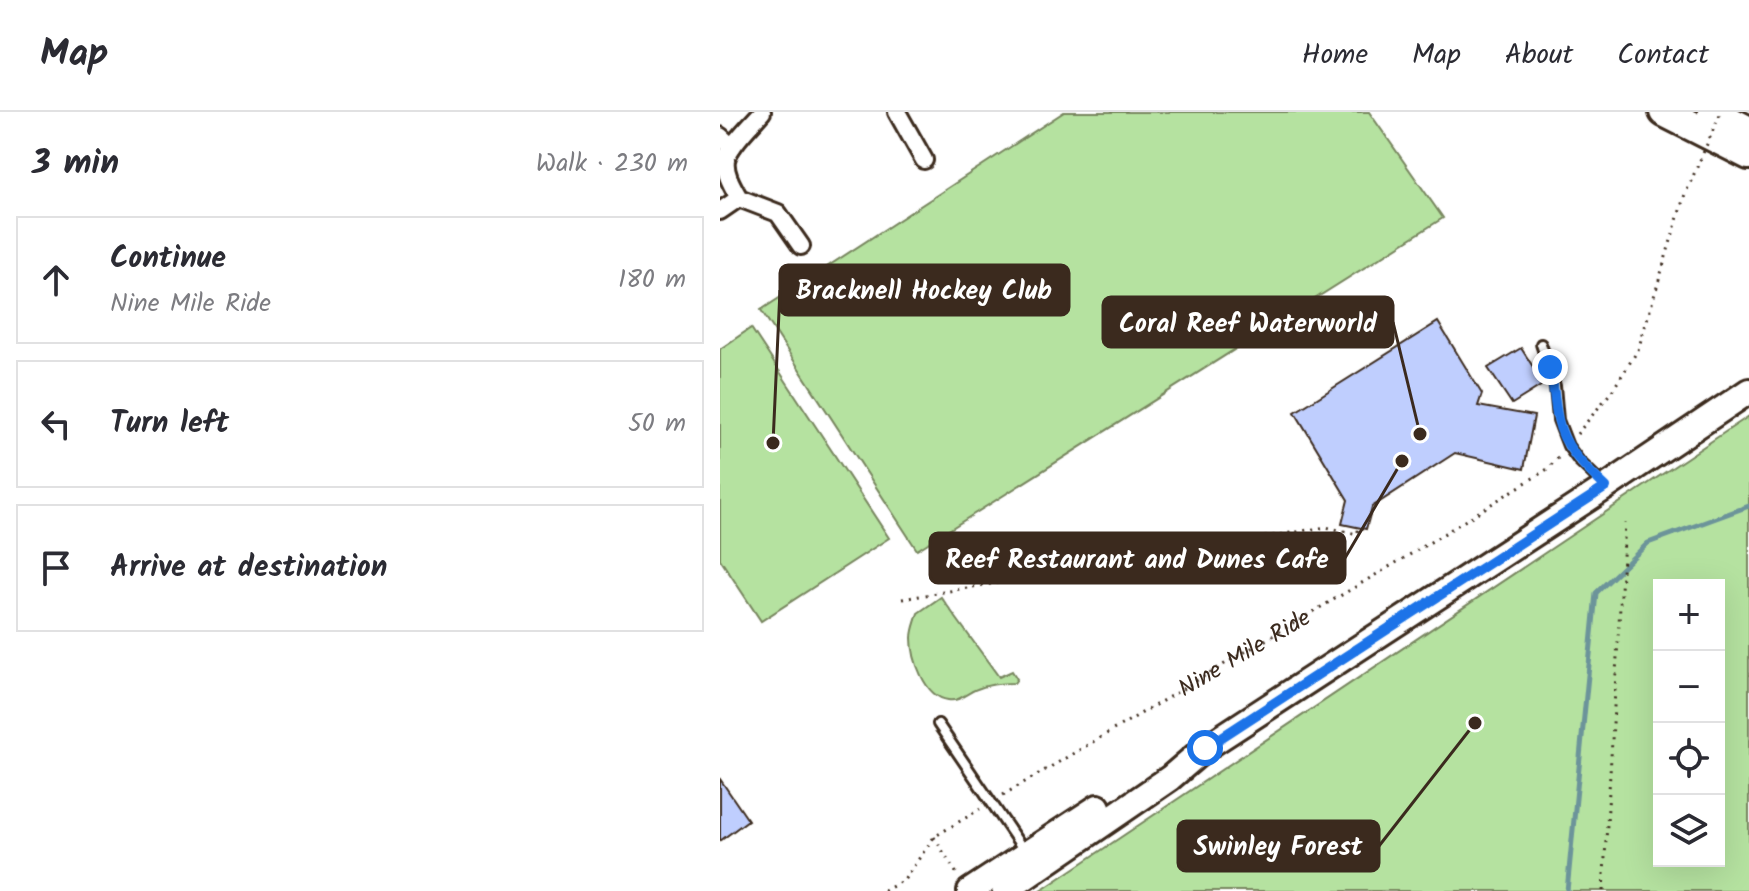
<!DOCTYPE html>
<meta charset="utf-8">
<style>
:root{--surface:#fff;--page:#f2f2f3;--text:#2b2b33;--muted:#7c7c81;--line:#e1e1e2}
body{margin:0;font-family:Kalam,sans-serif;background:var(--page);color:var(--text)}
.controls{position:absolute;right:24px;bottom:24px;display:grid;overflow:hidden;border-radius:0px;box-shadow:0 8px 32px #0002}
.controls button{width:72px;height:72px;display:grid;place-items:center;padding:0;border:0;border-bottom:2px solid var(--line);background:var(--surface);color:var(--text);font:40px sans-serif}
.stop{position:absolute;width:24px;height:24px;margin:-18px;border:6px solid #1a73e8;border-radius:50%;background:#fff}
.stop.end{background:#1a73e8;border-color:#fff;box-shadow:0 2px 8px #0008}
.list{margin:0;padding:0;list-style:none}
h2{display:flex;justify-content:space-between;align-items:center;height:104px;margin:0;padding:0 32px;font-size:34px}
h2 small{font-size:26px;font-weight:400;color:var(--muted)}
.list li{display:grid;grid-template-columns:52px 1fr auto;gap:24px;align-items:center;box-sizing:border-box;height:128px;margin:0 16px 16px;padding:0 16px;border:2px solid var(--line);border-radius:0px}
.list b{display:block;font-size:30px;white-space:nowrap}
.list p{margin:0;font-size:26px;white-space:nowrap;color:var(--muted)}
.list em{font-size:26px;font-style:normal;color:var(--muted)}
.icon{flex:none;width:44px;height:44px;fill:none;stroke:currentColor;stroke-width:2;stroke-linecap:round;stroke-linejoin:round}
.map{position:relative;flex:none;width:1029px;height:779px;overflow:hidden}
header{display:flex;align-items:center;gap:48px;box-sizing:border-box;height:112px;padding:0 40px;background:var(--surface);border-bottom:2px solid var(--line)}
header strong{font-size:38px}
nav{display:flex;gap:44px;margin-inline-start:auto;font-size:28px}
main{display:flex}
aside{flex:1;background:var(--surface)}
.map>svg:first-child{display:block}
.green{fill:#b5e2a0;stroke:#78865f;stroke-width:2;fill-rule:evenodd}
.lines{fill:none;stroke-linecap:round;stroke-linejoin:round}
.stream{stroke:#6c949a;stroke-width:5}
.building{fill:#bfcefe;stroke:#3b2a1e;stroke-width:2}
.service-casing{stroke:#3b2a1e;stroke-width:14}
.minor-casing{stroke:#3b2a1e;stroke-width:22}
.secondary-casing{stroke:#3b2a1e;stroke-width:30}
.trunk-casing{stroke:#3b2a1e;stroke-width:34}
.path{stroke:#3b2a1e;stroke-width:3;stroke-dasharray:2 6;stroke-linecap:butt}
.service{stroke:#fff;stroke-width:8}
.minor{stroke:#fff;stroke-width:16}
.secondary{stroke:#fff;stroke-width:24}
.trunk{stroke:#fff;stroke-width:28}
.path-bridge{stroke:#3b2a1e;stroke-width:3;stroke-dasharray:2 6;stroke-linecap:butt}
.route{stroke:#1a73e8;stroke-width:10}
.labels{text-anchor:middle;stroke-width:6;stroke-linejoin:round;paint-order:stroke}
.street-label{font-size:24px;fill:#3b2a1e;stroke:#fff}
.leader{fill:none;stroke:#3b2a1e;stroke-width:3}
.callout-dot{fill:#3b2a1e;stroke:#fff;stroke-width:3}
.callout{fill:#3b2a1e;stroke:#3b2a1e;stroke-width:3}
.callout-label{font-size:26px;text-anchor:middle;font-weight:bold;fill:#fff}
</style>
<header>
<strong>Map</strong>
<nav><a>Home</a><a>Map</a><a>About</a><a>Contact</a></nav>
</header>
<main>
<aside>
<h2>3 min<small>Walk · 230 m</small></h2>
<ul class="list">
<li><svg class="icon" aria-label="ahead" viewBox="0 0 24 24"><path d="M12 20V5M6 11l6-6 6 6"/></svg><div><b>Continue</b><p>Nine Mile Ride</p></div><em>180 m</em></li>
<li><svg class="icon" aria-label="left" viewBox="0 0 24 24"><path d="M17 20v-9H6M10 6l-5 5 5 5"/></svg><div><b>Turn left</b></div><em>50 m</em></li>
<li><svg class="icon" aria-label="arrive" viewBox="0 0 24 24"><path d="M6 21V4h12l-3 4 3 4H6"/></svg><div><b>Arrive at destination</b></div></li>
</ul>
</aside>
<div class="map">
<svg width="1029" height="779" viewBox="0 0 1029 779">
<rect width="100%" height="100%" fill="#fff"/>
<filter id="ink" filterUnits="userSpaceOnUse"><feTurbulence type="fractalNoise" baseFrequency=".0125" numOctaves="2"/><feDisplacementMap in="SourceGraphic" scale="16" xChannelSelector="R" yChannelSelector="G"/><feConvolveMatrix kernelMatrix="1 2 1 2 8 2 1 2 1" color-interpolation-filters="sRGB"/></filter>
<g filter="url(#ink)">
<g class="green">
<polygon points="344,0 649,0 723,106 197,438 41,198"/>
<polygon points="31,216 169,426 41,509 0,447 0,237"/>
<path d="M1029,304V779H320L325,776ZM939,473H999V749H939Z"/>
<path d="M221,485L279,565L292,559L297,567L294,571C281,571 269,572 257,577C246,581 240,590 228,588C204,585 192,546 192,526C192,517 196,509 198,501Z"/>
</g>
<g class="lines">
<polyline class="stream" points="847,779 876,481 928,431 1029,394"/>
</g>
<g class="building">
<polygon points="718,210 762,282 758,294 814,304 804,357 735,341 652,395 646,417 622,412 628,388 575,300"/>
<polygon points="801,236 824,272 792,292 768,256"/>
<polygon points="0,667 28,708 0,729"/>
</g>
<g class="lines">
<g class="service-casing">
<g id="service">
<polyline points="821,232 835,274 838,308 848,334 859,349 883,372"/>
<polyline points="218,612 305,740"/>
</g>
</g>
<g class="minor-casing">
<g id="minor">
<path d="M42,0C32,12 9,33 6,48C4,61 13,75 19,86L58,101L81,134"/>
<polyline points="177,0 204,48"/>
<polyline points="0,24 12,35"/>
<polyline points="0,99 19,86"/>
</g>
</g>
<g class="secondary-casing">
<g id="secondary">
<polyline points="250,779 378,695"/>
<polyline points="285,779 450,666 485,636 886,375 1029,279"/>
</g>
</g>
<g class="trunk-casing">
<g id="trunk">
<polyline points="944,0 1029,43"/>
<polyline points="992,0 1029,19"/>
</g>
</g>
<g class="path">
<polyline points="857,322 892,279 918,238 964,85"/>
<polyline points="182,487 588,418 606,415 637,422 639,416"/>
<path id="s1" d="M283,683L696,439L826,358L840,344"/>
<polyline points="214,725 237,762"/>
<polyline points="164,779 184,768 214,725 260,697"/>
<polyline points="883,779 905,411"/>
</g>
<use href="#service" class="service"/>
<use href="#minor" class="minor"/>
<use href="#secondary" class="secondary"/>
<use href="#trunk" class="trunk"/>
<polyline class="path-bridge" points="964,85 1001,0"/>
</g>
</g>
<g class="lines" filter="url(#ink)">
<path class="route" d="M485,636L886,375C865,355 844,337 838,307C834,290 834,273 830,255"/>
</g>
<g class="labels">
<g class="street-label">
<text dy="8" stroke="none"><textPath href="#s1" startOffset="280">Nine Mile Ride</textPath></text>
</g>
</g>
<path class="leader" d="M53 331L60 178M700 322L673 210M682 349L625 446M755 611L659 734"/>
<g class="callout-dot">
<circle cx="53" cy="331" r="8"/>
<circle cx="700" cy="322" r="8"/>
<circle cx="682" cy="349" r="8"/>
<circle cx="755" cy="611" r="8"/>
</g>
<g class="callout">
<rect x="60" y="153" width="289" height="50" rx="8"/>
<rect x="383" y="185" width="290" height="50" rx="8"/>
<rect x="210" y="421" width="415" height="50" rx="8"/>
<rect x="458" y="709" width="201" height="50" rx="8"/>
</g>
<g class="callout-label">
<text x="204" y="187">Bracknell Hockey Club</text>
<text x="528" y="220">Coral Reef Waterworld</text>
<text x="417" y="456">Reef Restaurant and Dunes Cafe</text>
<text x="558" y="743">Swinley Forest</text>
</g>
</svg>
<div class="controls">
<button>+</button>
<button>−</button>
<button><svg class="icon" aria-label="locate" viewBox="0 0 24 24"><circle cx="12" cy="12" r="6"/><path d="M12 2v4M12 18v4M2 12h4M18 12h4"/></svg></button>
<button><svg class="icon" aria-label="layers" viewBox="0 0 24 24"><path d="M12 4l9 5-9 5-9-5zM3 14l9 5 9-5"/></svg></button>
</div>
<div class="stop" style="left:485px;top:636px"></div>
<div class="stop end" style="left:830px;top:255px"></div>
</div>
</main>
